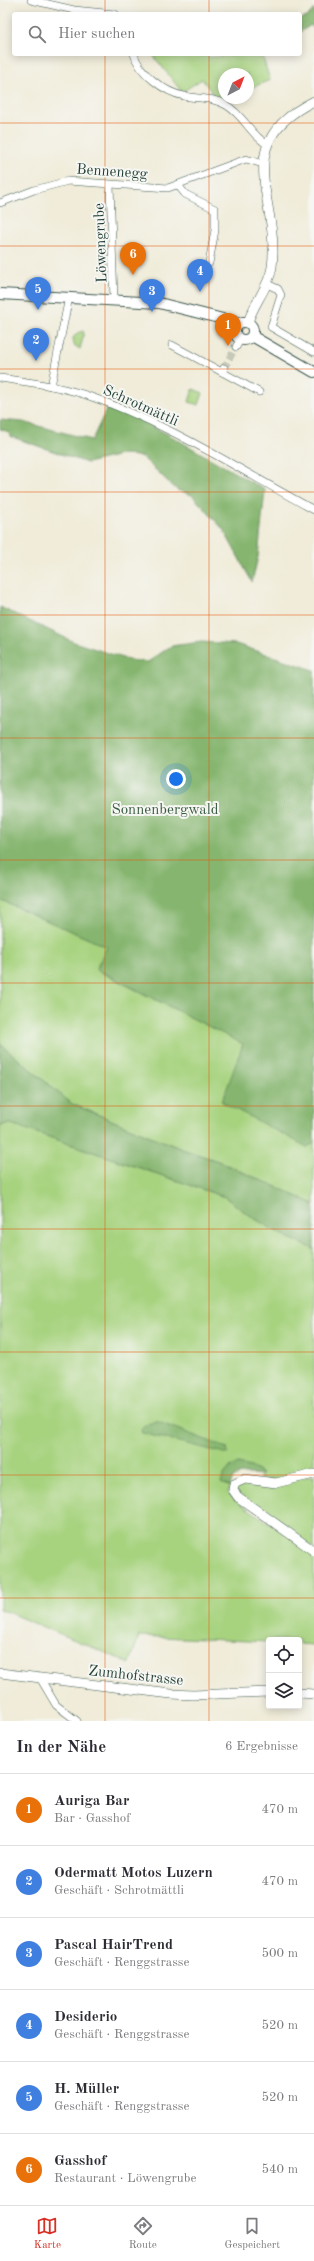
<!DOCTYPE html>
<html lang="de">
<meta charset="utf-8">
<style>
:root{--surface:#fff;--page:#f7f7f7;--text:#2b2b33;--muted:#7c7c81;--line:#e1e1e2;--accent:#d93025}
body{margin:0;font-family:"Old Standard TT",serif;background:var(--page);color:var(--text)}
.controls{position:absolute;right:12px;bottom:12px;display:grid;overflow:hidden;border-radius:4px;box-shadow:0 2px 10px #0003}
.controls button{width:36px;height:36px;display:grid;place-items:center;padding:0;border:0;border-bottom:1px solid var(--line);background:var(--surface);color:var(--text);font:20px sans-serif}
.compass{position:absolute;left:218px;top:68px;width:36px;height:36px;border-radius:50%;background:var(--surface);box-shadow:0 2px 10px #0003;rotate:42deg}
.you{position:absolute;left:176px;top:779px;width:14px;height:14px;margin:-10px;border:3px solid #fff;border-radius:50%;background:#1a73e8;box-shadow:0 0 0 6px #1a73e833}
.badge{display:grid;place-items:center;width:26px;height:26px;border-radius:50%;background:var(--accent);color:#fff;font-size:13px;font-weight:700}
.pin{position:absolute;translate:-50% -33px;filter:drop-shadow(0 1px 2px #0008)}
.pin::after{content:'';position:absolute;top:21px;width:14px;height:12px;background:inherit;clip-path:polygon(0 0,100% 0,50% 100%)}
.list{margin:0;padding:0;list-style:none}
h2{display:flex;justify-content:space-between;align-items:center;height:52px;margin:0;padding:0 16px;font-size:17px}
h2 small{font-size:13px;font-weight:400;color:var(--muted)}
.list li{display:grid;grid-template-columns:26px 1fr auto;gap:12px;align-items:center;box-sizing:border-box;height:72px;padding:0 16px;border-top:1px solid var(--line)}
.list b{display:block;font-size:15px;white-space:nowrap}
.list p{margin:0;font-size:13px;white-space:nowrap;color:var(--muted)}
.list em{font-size:13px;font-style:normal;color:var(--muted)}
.icon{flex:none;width:22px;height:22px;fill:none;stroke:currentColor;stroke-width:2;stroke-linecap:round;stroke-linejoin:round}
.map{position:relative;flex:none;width:314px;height:1721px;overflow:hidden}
.search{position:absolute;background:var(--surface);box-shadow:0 2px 10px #0003;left:12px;right:12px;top:12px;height:44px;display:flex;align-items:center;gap:10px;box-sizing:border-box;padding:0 14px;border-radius:4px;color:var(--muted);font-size:15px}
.sheet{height:484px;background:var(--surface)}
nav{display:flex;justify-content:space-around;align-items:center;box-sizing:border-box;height:56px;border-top:1px solid var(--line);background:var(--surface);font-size:11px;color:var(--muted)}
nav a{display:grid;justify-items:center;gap:2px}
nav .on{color:var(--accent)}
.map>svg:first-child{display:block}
.green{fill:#a7d37f;stroke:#63885a}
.forest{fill:#85b56e;stroke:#527951}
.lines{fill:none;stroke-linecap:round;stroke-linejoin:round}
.minor-tunnel{stroke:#c6c9b8;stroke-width:7;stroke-dasharray:7 3.5;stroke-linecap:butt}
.minor-casing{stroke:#3e574d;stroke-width:8}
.tertiary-casing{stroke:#3e574d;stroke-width:10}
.secondary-casing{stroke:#3e574d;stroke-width:12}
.minor{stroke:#fff;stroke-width:7}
.tertiary{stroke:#fff;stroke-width:9}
.secondary{stroke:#fff;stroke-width:10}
.grid{fill:none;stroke:#e8590c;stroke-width:1;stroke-opacity:0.55}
.labels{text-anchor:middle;stroke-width:4;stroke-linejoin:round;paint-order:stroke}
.street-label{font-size:15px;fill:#1f3d34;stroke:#f6f6f2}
.park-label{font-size:15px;fill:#3a5b43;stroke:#f6f6f2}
</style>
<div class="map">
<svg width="314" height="1721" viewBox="0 0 314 1721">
<rect width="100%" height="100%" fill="#f6f6f2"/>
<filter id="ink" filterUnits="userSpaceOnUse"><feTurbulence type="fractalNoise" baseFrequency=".025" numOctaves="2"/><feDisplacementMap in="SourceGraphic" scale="8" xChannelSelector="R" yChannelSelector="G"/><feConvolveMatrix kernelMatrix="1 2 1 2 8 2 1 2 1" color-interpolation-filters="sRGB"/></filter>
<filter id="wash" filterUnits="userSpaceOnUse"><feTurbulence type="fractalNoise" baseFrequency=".012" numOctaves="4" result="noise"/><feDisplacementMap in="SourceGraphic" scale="16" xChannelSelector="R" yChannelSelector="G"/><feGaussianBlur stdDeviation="0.9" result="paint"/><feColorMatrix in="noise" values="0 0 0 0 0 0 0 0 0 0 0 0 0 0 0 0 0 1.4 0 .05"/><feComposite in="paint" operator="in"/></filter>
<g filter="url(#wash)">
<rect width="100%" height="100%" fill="#f0ecd9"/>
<g class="green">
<polygon points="152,54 193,54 210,57 242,55 263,58 270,80 248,89 248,74 224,74 225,98 216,98 202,79 182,92"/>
<polygon points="83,331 84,334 80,349 74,345 73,338 77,333"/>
<polygon points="193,389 203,393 199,405 189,402"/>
<polygon points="0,900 108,947 96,970 244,1044 307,1147 314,1143 314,1204 218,1161 182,1149 72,1104 0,1044"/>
<path d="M11,1124L225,1197C254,1220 280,1235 314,1249V1472L286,1479H260L261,1473L231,1466L222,1479L230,1487L228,1492L235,1500L314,1553V1645L299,1644V1640H269V1642L139,1636L130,1663L0,1609V1125Z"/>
<polygon points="314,1476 314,1549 235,1491 237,1484"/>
</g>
<g class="forest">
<polygon points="314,9 314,29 311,25 300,32 300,19 307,17"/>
<polygon points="108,406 132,416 171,436 265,490 258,557 252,582 223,529 192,495 177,490 142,457 125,454 87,463 12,437 6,431 0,429 0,420 23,422 92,440"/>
<polygon points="0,607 74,642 129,660 148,662 171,646 201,642 236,644 314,670 314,1143 307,1147 222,1102 243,1044 96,969 107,947 0,900"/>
<path d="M0,1044L72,1104L182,1149L218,1161L314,1204V1249C279,1234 255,1221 225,1197L11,1124L0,1125Z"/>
<polygon points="156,1421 227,1448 228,1454 142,1433 141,1430 143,1426"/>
<path d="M238,1464L251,1467L261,1473V1475C248,1474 232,1470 230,1487L221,1483C223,1473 229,1467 238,1464Z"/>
</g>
</g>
<g filter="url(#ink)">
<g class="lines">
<polyline class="minor-tunnel" points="224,368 236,347"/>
<g class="minor-casing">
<g id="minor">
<polyline points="31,0 74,10 115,14"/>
<path d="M134,54C139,73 164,92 184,96C198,99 213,97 226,105C244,115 250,135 268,145"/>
<polyline points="110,185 114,300"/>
<polyline points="178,185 185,194 215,209 215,230 209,263"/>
<polyline points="0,203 34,190 68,181 168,188 246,159 263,164"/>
<polyline points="267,284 278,289 281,295 271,327 314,352"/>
<polyline points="172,345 222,372"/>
<polyline points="236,347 240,340"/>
<polyline points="224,368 222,372 259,392"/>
<path d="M0,378C29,382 58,386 86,395C166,422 240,470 314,510"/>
<polyline points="51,386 69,297"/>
<polyline points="40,1678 56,1705 77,1721"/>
</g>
</g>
<g class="tertiary-casing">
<g id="tertiary">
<path d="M248,322C254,303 269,287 272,267C281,200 227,144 314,101"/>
<polyline points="314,1474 276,1483 245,1479 234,1484 233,1490 238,1497 314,1551"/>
<polyline points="0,1673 171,1694 193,1695 269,1692"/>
<polyline points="299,1693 314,1694"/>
</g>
</g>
<g class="secondary-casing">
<g id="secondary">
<polyline points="0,294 159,303 239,323"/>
<circle cx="244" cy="331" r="9"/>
<polyline points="252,336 314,372"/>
</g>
</g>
<use href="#minor" class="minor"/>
<use href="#tertiary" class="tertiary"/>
<use href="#secondary" class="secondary"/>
</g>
</g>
<path class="grid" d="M105,0V14M209,0V14M105,54V1721M209,54V1721M0,123H314M0,246H314M0,369H314M0,492H314M0,615H314M0,738H314M0,860H314M0,983H314M0,1106H314M0,1229H314M0,1352H314M0,1475H314M0,1598H314"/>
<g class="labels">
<g class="street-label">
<text transform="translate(112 171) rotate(4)" y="5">Bennenegg</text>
<text transform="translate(100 243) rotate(-92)" y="5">Löwengrube</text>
<text transform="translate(141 405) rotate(24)" y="5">Schrotmättli</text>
<text transform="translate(136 1675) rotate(6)" y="5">Zumhofstrasse</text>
</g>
<g class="park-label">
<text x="165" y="814">Sonnenbergwald</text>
</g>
</g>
</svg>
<div class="controls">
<button><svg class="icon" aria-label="locate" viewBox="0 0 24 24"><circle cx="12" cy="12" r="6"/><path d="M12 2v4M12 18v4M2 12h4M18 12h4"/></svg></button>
<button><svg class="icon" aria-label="layers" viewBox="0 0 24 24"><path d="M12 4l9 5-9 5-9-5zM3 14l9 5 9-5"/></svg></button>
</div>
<svg class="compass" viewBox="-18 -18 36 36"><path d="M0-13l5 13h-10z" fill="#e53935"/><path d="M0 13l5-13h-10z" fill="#7c7c81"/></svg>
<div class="you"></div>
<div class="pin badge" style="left:228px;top:346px;background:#e8710a">1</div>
<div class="pin badge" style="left:36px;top:361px;background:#3f7fe0">2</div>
<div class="pin badge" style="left:152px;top:312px;background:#3f7fe0">3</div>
<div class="pin badge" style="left:200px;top:292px;background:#3f7fe0">4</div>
<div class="pin badge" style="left:38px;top:310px;background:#3f7fe0">5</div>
<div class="pin badge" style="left:133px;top:275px;background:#e8710a">6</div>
<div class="search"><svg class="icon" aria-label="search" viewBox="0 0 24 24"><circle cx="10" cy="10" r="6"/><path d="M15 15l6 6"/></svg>Hier suchen</div>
</div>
<section class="sheet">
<h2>In der Nähe<small>6 Ergebnisse</small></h2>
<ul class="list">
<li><span class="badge" style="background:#e8710a">1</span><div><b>Auriga Bar</b><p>Bar · Gasshof</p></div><em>470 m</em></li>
<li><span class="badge" style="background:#3f7fe0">2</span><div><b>Odermatt Motos Luzern</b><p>Geschäft · Schrotmättli</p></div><em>470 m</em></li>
<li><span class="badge" style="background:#3f7fe0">3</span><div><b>Pascal HairTrend</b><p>Geschäft · Renggstrasse</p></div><em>500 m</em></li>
<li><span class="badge" style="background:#3f7fe0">4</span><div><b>Desiderio</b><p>Geschäft · Renggstrasse</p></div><em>520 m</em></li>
<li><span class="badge" style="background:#3f7fe0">5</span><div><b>H. Müller</b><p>Geschäft · Renggstrasse</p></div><em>520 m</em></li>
<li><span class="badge" style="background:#e8710a">6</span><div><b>Gasshof</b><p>Restaurant · Löwengrube</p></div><em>540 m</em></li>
</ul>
</section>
<nav>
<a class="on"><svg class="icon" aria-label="map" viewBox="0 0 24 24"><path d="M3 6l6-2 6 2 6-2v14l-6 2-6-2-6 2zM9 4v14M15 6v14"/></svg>Karte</a>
<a><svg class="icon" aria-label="directions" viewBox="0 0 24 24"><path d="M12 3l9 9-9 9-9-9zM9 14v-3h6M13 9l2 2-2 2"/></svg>Route</a>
<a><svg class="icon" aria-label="saved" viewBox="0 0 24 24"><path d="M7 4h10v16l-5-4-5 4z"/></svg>Gespeichert</a>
</nav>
